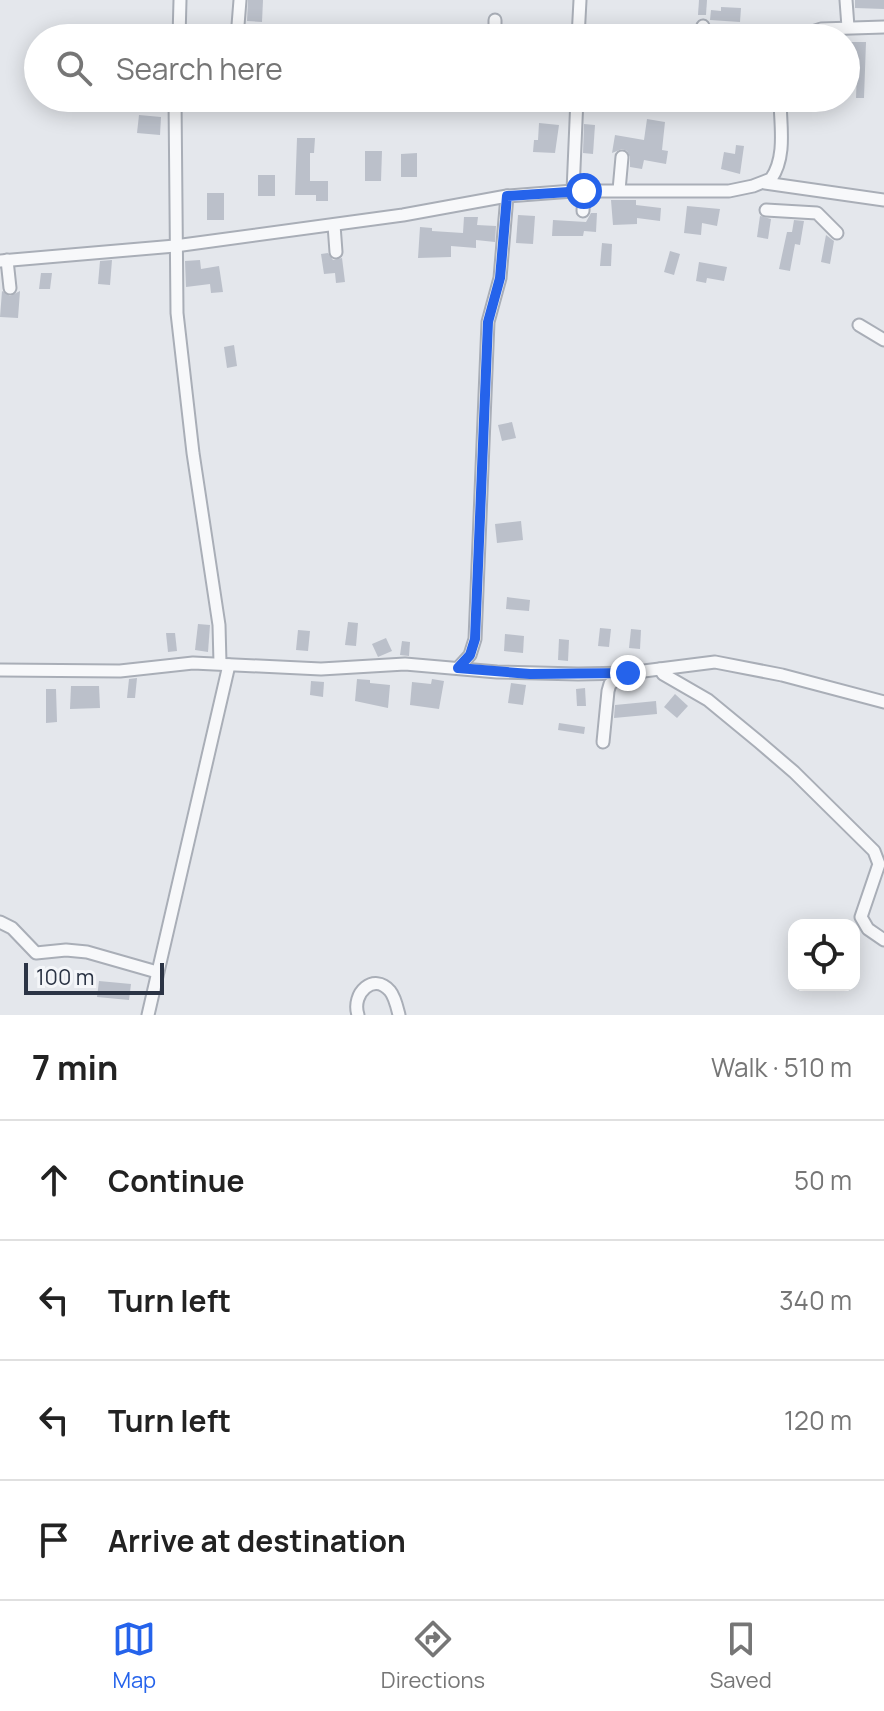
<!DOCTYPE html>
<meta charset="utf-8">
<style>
:root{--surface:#fff;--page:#f6f6f6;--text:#222;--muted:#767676;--line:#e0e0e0;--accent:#2563eb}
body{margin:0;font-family:Manrope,sans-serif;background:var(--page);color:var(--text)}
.controls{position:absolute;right:24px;bottom:24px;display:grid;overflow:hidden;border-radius:16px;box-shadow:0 4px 20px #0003}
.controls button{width:72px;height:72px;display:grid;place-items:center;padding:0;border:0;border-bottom:2px solid var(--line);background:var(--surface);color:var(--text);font:40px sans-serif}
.scale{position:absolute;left:24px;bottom:20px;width:140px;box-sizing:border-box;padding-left:8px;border:4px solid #2b3445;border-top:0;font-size:22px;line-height:28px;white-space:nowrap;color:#2b3445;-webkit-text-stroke:6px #f4f6f9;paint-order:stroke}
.stop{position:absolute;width:24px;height:24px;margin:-18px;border:6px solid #2563eb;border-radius:50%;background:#fff}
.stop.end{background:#2563eb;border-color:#fff;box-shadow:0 2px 8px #0008}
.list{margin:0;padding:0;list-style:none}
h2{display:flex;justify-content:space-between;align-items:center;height:104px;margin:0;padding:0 32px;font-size:34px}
h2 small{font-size:26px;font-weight:400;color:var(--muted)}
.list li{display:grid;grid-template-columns:52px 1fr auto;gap:24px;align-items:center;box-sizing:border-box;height:120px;padding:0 32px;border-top:2px solid var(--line)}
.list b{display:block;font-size:30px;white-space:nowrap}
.list em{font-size:26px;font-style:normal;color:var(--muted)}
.icon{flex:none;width:44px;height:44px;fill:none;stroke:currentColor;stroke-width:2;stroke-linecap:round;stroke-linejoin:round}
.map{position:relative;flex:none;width:884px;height:1015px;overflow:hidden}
.search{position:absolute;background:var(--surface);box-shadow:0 4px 20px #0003;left:24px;right:24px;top:24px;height:88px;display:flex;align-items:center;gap:20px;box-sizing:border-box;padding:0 28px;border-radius:44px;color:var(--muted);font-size:30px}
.sheet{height:584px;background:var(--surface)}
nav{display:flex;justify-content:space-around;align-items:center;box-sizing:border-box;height:112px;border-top:2px solid var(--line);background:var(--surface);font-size:22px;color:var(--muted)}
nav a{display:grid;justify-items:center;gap:4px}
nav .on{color:var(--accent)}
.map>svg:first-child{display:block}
.building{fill:#bbc0ca}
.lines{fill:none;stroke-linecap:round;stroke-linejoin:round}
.minor-casing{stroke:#a9aeb7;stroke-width:15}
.minor{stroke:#f7f8fa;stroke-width:11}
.route{stroke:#2563eb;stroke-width:10}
</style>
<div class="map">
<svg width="884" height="1015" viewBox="0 0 884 1015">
<rect width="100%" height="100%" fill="#e4e7ec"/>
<g class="building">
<polygon points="248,0 263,0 262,22 247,21"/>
<polygon points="699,0 707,0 706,15 698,15"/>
<polygon points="855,0 884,0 884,9 855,8"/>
<polygon points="721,7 741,8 740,22 710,20 711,10 721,11"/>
<polygon points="850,42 866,42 864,98 856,98 857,71 853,71 854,56 850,55"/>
<polygon points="389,99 389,111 366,111 366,99"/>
<polygon points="202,101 227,102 226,110 202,108"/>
<rect x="271" y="101" width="22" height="9"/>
<polygon points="139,115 161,117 160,135 137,133"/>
<polygon points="647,119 665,122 662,150 668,151 666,164 644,160 642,169 630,167 630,157 627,151 622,149 612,153 615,135 644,140"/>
<polygon points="539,123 559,125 555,153 533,152 534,140 538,140"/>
<polygon points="584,124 595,125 593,154 583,153"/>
<polygon points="297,138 315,138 314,153 310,153 310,181 328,181 328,201 316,201 316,195 295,195"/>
<polygon points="736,145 744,146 740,174 721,169 724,152 735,154"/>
<polygon points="365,151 382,151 381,181 365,181"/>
<polygon points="417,153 417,177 401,177 401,154"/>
<rect x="258" y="175" width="17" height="21"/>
<rect x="207" y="193" width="17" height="27"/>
<polygon points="611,200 636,200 636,205 661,208 660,221 637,218 637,224 613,225"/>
<polygon points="687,206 720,209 717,226 702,223 701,235 684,233"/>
<polygon points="591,213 597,213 596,232 584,231 583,236 552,236 553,220 586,222"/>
<polygon points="518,215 535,216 533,244 516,243"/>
<polygon points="760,216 771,219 768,239 757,237"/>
<polygon points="464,217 478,217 477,225 496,226 495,242 476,240 476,248 451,246 451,257 418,258 420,227 432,228 432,231 463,233"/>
<polygon points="794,220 804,221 800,245 795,244 790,271 779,269 787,232 792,232"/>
<polygon points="826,235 834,241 830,264 821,262"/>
<polygon points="602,243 612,244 611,266 600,266"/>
<polygon points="670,251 680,254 674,275 664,272"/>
<polygon points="328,253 333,260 342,258 345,282 336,283 335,273 324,274 321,254"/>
<polygon points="112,260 110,285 98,284 100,261"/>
<polygon points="200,260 201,269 219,266 223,292 211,293 210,284 186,287 185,261"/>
<polygon points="699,262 727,267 724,281 707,278 706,283 696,281"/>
<polygon points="41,273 52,273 50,289 39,289"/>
<polygon points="2,291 10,296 20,291 18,318 0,317"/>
<polygon points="234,345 237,366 227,368 224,347"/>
<polygon points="512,422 516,438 502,441 498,425"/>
<polygon points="521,521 523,540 497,543 495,524"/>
<polygon points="507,597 530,600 529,611 506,609"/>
<polygon points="348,622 358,623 356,646 345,645"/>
<polygon points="198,624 210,625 208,652 195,650"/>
<polygon points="600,628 611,629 609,647 598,646"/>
<polygon points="631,629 641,630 640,649 629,648"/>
<polygon points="298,630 310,631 308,651 296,650"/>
<polygon points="166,633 175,633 177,651 168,652"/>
<polygon points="505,634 524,636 523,653 504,651"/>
<polygon points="386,638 392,651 378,657 372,644"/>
<polygon points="559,639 569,640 568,661 558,660"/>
<polygon points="402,641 410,642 409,656 400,655"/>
<polygon points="137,678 135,698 127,698 129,679"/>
<polygon points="357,679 370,680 370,683 390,685 388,708 355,701"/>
<polygon points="432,679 444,681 439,709 410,705 412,682 431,684"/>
<polygon points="311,681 324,682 323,697 310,695"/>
<polygon points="511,683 526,685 523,705 508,703"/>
<polygon points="71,686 99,686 100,708 70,709"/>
<polygon points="585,688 586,706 577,706 576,689"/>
<polygon points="46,689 56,689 57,722 46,723"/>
<polygon points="675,694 688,706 677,718 664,707"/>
<polygon points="656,701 657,714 614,718 615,705"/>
<polygon points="559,723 585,727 584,734 558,730"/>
<polygon points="99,981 131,984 129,1000 97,997"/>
</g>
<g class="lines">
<g class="minor-casing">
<g id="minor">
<polyline points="846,0 848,27"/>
<polyline points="179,38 180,0"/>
<polyline points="237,38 240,0"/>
<polyline points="495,38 495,20"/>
<polyline points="578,38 580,0"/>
<polyline points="702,38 703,26"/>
<polyline points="794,38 821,29 884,27"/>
<polyline points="175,98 177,313 193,453 219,625 220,663"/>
<polyline points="765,183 884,200"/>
<polyline points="619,190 622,157"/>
<polyline points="573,191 577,98"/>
<polyline points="766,210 817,213 837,233"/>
<polyline points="583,211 584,191"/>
<polyline points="334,225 336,252"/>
<polyline points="7,260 10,288"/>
<path d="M0,261L175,246L403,215L507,196L573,191H729L753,186L771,179C787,156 780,124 780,98"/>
<polyline points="859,325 884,340"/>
<polyline points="458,668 470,655 475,639 488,322 500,278 507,196"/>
<polyline points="660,669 663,674 708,700 759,742 794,772 874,851 879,864 861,917 868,929 884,940"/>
<polyline points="0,670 120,671 193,663 321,669 405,664 497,672 578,674 628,673 715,662 782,675 884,702"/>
<polyline points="603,742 608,691 610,684 624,675"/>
<polyline points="0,922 12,928 36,953 66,950 87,952 157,972"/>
<polyline points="148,1015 229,665"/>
<path d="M358,1015C351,993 374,972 390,991C395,997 397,1007 399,1015"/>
</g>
</g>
<use href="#minor" class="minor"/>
</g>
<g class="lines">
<polyline class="route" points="584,191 507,196 500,278 488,322 475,639 470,655 458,668 530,674 628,673"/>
</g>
</svg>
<div class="controls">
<button><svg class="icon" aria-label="locate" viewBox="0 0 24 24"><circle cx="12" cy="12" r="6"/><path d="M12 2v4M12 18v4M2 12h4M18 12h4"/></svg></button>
</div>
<div class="scale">100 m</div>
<div class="stop" style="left:584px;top:191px"></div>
<div class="stop end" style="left:628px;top:673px"></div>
<div class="search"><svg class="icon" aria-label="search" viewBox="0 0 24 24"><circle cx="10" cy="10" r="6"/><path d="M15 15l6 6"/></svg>Search here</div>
</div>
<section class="sheet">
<h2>7 min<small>Walk · 510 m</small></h2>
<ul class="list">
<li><svg class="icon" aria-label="ahead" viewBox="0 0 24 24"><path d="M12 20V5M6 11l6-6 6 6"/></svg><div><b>Continue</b></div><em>50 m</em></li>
<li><svg class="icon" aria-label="left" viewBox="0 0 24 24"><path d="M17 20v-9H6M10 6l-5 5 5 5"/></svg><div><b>Turn left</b></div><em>340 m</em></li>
<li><svg class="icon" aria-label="left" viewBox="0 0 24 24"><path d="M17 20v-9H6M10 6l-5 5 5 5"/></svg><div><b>Turn left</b></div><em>120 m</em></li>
<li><svg class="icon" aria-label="arrive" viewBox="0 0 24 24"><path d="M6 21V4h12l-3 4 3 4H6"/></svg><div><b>Arrive at destination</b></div></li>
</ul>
</section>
<nav>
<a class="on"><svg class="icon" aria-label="map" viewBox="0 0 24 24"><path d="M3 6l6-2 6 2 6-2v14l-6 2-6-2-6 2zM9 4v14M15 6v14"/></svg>Map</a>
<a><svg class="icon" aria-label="directions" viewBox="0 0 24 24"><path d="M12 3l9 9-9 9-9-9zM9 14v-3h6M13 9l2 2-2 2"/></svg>Directions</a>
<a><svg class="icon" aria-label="saved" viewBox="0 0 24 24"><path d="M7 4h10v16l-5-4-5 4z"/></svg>Saved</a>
</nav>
